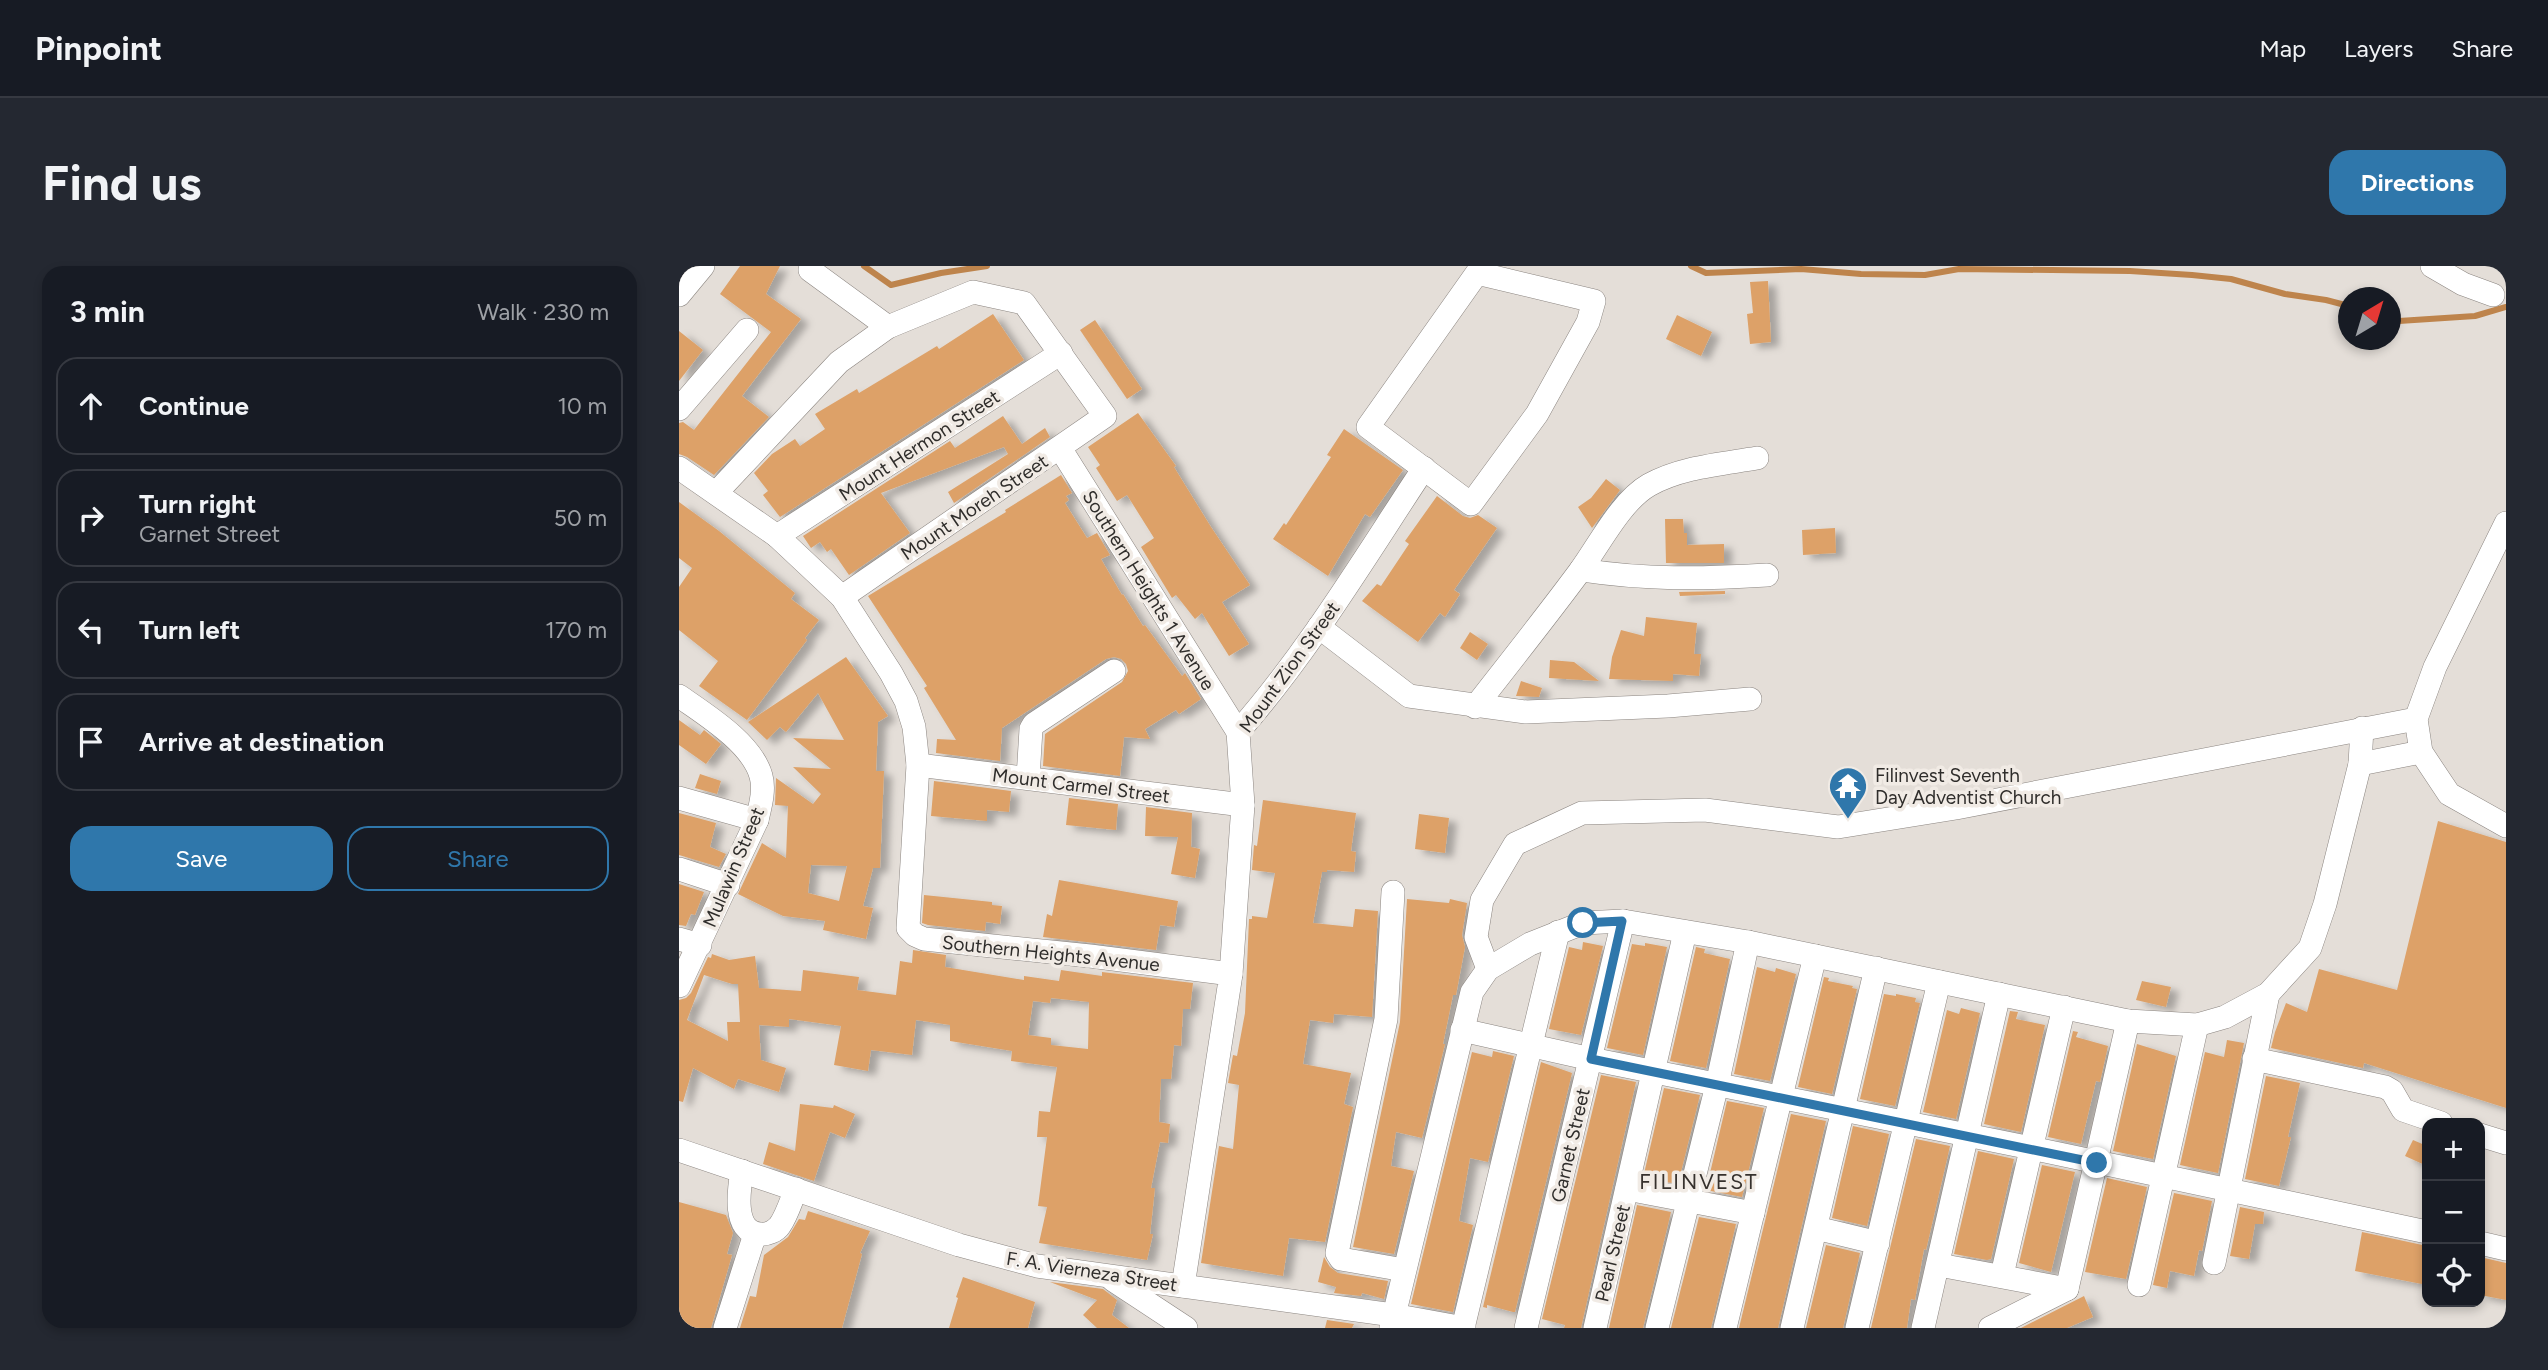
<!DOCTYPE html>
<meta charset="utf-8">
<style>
:root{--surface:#171b24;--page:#242831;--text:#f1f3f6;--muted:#9ea1a6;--line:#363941;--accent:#2f77ab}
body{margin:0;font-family:Figtree,sans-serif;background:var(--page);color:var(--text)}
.controls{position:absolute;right:21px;bottom:21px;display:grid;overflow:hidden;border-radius:14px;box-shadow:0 4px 10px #0003}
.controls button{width:63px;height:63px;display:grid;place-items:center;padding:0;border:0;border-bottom:2px solid var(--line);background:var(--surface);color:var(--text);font:35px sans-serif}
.compass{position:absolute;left:1659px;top:21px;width:63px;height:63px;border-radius:50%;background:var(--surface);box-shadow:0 4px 10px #0003;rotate:38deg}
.stop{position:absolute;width:21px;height:21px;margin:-16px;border:5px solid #2f77ab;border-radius:50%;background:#fff}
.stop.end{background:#2f77ab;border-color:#fff;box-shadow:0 2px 7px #0008}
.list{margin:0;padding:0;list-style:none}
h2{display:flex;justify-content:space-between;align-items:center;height:91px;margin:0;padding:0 28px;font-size:30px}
h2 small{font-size:23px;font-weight:400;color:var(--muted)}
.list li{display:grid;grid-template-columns:46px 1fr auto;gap:21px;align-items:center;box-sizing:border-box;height:98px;margin:0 14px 14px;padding:0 14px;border:2px solid var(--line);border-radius:21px}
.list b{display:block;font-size:26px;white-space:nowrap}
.list p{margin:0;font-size:23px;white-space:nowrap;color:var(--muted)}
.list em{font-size:23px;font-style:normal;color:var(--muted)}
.actions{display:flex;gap:14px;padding:21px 28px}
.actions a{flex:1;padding:16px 0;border:2px solid var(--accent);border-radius:21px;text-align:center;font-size:24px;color:var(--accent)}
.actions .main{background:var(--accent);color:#fff}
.icon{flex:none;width:38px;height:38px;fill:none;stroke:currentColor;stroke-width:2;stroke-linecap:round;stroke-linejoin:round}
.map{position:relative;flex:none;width:1827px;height:1062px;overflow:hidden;border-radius:21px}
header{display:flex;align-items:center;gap:42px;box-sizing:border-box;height:98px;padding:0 35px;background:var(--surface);border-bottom:2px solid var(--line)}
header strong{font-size:33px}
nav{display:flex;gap:38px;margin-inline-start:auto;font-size:24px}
.intro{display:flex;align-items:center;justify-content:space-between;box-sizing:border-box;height:168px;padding:0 42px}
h1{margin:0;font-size:49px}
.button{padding:18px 32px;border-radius:21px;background:var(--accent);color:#fff;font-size:24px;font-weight:700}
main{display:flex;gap:42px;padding:0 42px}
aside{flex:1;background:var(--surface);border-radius:21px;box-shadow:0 4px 10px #0003}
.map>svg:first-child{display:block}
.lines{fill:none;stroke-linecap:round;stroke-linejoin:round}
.stream{stroke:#be844c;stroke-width:6}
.building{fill:#dda168;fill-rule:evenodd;filter:url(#shadow)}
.minor-casing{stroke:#8b8580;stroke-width:24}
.minor{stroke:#fff;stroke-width:23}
.route{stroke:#2f77ab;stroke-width:9}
.labels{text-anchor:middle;stroke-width:7;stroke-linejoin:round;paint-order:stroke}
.street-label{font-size:19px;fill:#2f2d2b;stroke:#f1ebe5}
.poi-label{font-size:19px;fill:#2f2d2b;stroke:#f1ebe5;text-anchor:start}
.neighbourhood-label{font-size:21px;letter-spacing:2px;fill:#36312d;stroke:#f1ebe5}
</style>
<header>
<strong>Pinpoint</strong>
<nav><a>Map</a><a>Layers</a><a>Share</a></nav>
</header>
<div class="intro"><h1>Find us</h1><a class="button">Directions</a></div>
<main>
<aside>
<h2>3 min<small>Walk · 230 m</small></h2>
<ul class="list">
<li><svg class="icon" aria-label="ahead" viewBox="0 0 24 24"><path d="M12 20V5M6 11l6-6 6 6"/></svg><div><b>Continue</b></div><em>10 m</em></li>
<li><svg class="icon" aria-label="right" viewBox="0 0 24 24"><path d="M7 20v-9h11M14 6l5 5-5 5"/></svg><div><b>Turn right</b><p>Garnet Street</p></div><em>50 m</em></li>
<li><svg class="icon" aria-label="left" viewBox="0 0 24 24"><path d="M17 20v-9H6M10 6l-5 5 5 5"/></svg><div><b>Turn left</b></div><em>170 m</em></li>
<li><svg class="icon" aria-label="arrive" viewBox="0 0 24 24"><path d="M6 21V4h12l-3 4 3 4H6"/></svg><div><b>Arrive at destination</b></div></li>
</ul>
<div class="actions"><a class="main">Save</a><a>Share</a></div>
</aside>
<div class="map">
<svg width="1827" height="1062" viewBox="0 0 1827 1062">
<defs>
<filter id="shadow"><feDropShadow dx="8" dy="4.5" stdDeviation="3.5" flood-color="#0004"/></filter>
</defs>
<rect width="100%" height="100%" fill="#e4ded8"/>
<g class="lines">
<g class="stream">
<polyline points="185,0 212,19 262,7 308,0"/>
<polyline points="1012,0 1027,7 1122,3 1182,8 1246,9 1280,3 1451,5 1513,9 1552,13 1606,28 1647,34 1670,40"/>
<polyline points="1712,53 1720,55 1796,50 1827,41"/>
</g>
</g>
<g class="building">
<polygon points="61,0 101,0 87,28 122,53 63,130 90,151 35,209 8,191 0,188 0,157 4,156 15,164 92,66 41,28"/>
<polygon points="1089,15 1092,76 1071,78 1068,48 1074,47 1071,16"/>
<polygon points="314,48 345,94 101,251 84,229 89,225 75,207 93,188 116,173 121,180 146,163 136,148 178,123 180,127 258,80 260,83"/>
<polygon points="998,49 1033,66 1022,90 987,73"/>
<polygon points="416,54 463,123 448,133 401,64"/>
<polygon points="0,65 24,84 0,115"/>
<polygon points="459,147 497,200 495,201 532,261 571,319 543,336 570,378 550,390 523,347 516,353 497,329 493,332 462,281 475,272 448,229 438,235 417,202 421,199 409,181"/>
<polygon points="324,150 343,178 366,162 371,171 275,237 269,226 329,188 325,181 202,227 231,267 170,309 152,283 148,286 141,276 132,282 124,270 271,175 276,182"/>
<polygon points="665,163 724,204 691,251 686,248 649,310 594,273 605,257 607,259 652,191 648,189"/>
<polygon points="382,209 393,227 387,230 390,234 386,237 408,272 418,267 431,289 422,293 443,329 444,328 464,360 466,359 503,410 506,407 522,433 500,448 497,444 466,463 471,473 445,471 441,510 364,500 366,468 443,416 449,405 447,398 442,393 435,391 427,393 323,462 321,495 257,487 258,473 277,474 245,422 248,420 189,330 327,246 326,244"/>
<polygon points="927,213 941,224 913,262 899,241 912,232"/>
<polygon points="758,230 784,250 791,252 799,249 818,262 775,324 781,328 766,351 761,347 739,376 683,335 698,318 702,320 730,278 726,275"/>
<polygon points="0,236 40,265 116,327 112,333 140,354 126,372 128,374 68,454 20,420 39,395 0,364 0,321 13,302 0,292"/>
<polygon points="986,253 1004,253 1005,267 1008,267 1008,279 1045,278 1045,297 987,297"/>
<polygon points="1156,262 1157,287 1124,289 1123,264"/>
<polygon points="1046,325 1046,328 1001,330 1000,326"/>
<polygon points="967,351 1018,357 1015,388 1022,388 1020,410 994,408 994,415 930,413 933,391 942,364 965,370"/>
<polygon points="791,366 809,378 798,394 781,382"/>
<path d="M167,391L209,450L199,456L197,505H205L201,602H194L184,640L194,642L187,673L144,664L146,655L104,650L59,628L83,577L107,592L109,540L96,539L97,512L134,538L142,528L114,501L152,503L114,472L165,474L139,427L107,466L101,461L88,474L69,456ZM132,599L168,600L160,635L129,627Z"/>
<polygon points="871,394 895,396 920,415 870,412"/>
<polygon points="842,415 863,422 860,431 837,430"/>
<polygon points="0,454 21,469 25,464 42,478 27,498 0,479"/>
<polygon points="21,508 42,515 38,528 16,522"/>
<polygon points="255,515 332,525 330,546 308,544 308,555 252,550"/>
<polygon points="390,532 439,538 437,564 387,559"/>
<polygon points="584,534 677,547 672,585 677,586 675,606 648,604 648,606 643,606 634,657 674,661 676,643 699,645 693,751 655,748 654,757 631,754 624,798 672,807 665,838 674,841 646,976 610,972 604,1010 522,997 540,880 554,883 560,819 549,817 554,789 558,790 566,747 570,653 573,653 573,650 588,652 596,607 573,604 575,579 578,580"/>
<polygon points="467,541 513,547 512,581 521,583 516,612 492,608 499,571 466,570"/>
<polygon points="0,547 37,557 31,581 47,588 40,601 0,589"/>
<polygon points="740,548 770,552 766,587 736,583"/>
<polygon points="1759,555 1827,576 1827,842 1685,797 1684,802 1592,782 1596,766 1607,737 1628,746 1640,703 1718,724"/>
<polygon points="380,614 499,635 495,661 481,659 477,684 364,671 368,648 373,650"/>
<polygon points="0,618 25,626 16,649 12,648 7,660 0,659"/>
<polygon points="245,629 313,636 313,639 323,640 321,658 307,656 306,665 249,659 243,657"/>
<polygon points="728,633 770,637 771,633 788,637 783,669 786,681 777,729 774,729 764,778 766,778 743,872 717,866 712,900 735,905 715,988 674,981 721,756"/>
<polygon points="904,676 924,680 902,769 870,763 890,681 903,684"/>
<polygon points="966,677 988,681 964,789 928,782 953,678 966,680"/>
<polygon points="1017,681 1026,683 1025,687 1051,693 1027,802 991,795"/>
<path d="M234,684L267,689L266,701L345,714V710L380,715L382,704L423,710V706L514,717L511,743H504L502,780L495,779L492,813H482L480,856L491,858L489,877L481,876L472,922H476L471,968H474L468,994L360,977L368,941L359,940L368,871H358L360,845L371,846L378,801L332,795L333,785L271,775V759L237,754L233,789L192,784L189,805L155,799L162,760L110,753V761L80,759L82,794L107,802L100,826L59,813L55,823L14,802L4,836L0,835V734L7,732L12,727L29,691L32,692L33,688L50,694L76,690L80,722L122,725L124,704L180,711L178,724L217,729L221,695L233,697ZM25,709L53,718H59L61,756H48L49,775L8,754ZM372,732L410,736L409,783L372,779V772L349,769L354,735L371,737Z"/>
<polygon points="1078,701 1096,706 1097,702 1117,708 1091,815 1055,808"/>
<polygon points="1145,711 1150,712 1149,715 1174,720 1173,722 1178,723 1153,828 1119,821"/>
<polygon points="1463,715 1492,721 1487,741 1457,734"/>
<polygon points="1205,728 1217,730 1217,728 1237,732 1236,736 1241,737 1216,840 1181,833"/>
<polygon points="1282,742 1301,747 1277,853 1244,846 1268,744 1280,748"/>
<polygon points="1331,745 1339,746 1337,753 1366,759 1342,866 1305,858"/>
<polygon points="1394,765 1399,766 1397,771 1429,780 1421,816 1417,815 1402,878 1369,871"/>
<polygon points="1548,774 1565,777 1539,907 1501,899 1526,786 1545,791"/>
<polygon points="1458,778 1497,790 1474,893 1434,885"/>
<polygon points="814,785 835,790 809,896 791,892 780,955 794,959 774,1046 732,1038 793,786 813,791"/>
<polygon points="862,796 893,807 836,1046 834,1046 808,1039 808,1042 804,1041"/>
<polygon points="922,809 957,816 902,1062 885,1062 886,1059 863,1053"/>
<polygon points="1587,810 1621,817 1609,871 1612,871 1600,920 1566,913"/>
<polygon points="985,822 1021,829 999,918 964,912"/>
<polygon points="1048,835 1085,842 1063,931 1027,924"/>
<polygon points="121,838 154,842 155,839 176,848 166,872 151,866 135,915 84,898 90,876 116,885"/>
<polygon points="1112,848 1147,855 1099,1062 1060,1062"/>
<polygon points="1174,860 1210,868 1188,960 1153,952"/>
<polygon points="1237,873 1271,880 1247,984 1245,983 1236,1034 1232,1033 1228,1062 1192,1062"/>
<polygon points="1734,874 1748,880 1748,900 1726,890"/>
<polygon points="1299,885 1335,893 1312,993 1308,994 1275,988"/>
<polygon points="1363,899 1396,906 1372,1006 1340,997"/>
<polygon points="1428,912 1468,921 1447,1013 1406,1006"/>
<polygon points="1495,927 1533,935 1523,985 1520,984 1515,1010 1491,1005 1488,1022 1474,1019"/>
<polygon points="0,936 47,949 54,967 48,988 53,989 32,1062 0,1062"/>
<polygon points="958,939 992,946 964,1062 930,1062"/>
<polygon points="1561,941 1585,946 1584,958 1576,958 1570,993 1551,990"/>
<polygon points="129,945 191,965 181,987 183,988 163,1062 61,1062 71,1030 77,1031 85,989 109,971 120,953 126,954"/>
<polygon points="1020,951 1057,958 1032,1062 992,1062"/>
<polygon points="1683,966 1748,980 1748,1019 1676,1005"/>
<polygon points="1147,979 1181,987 1164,1062 1127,1062"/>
<polygon points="645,991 651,1001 659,1007 709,1015 705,1033 683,1027 682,1030 655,1027 657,1021 639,1016"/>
<polygon points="1801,991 1827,997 1827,1034 1801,1029"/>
<polygon points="284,1011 356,1036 349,1062 270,1062 279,1032 277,1031"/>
<polygon points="371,1016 424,1023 438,1034 433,1049 450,1062 418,1062 404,1049 418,1034"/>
<polygon points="1405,1030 1414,1051 1388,1062 1342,1062"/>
<polygon points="648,1054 675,1058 673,1062 646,1062"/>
</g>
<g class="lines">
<g class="minor-casing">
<g id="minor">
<polyline points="1753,0 1784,18 1814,29"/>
<polyline points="131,4 209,61"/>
<polygon points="798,7 915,35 909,56 858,148 792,238 689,161"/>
<polyline points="0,29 24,0"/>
<polyline points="0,143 68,64"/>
<polyline points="381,182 559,466"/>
<polyline points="0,202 98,270 163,331 212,407 227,435 235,461 239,499 229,662 236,669 245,673 411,690 552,708 504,1020"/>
<polyline points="37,227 160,96 209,61 294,26 345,37 426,150 163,331"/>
<polyline points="1827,257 1756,401 1737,453 1742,486 1770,528 1827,560"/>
<polyline points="98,270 382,87"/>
<path d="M902,304C968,314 1021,313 1088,309"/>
<polyline points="640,361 730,430 847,446 989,440 1071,433"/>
<path d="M0,430C27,449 73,477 82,510C86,524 81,541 78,554L0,720"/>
<path d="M796,441C831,396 867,351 901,305C920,279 942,235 970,219C1002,201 1043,198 1078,192"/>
<polyline points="1681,498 1742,486"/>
<polyline points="239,499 564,539"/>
<polyline points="349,512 352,463 355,458 435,405"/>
<polyline points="0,532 78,554"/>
<polyline points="0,603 49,619"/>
<polyline points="714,626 707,753 658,987 662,993 725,1004"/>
<polyline points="0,673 21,679"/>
<polyline points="809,703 797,671 803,634 836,578 903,547 1026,544 1159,561 1277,542 1737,453"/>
<path d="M552,708L564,539L559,466C630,385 686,291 745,202"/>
<polyline points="783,764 912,793 1352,882 1748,966"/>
<polyline points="1575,793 1706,821 1713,825 1724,844 1762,857"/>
<polyline points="1801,869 1827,877"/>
<polyline points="0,884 280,979 358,1000 714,1049 785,1062"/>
<path d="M63,905C60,923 53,966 81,968C88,969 97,965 101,959C108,949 112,935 117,923"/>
<polyline points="948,923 1074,947"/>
<polyline points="1137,962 1199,977"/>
<polyline points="1801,977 1827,983"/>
<polyline points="1535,997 1589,728"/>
<polyline points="1260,999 1388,1023"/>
<polyline points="1323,1009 1385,741"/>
<polyline points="434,1014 507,1062"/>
<polyline points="1460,1019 1518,759"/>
<polyline points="46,1062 76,968"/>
<polyline points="712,1062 793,726 809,703 851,678 904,657 944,655 1069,676 1449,755 1518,759 1546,751 1589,728 1631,682 1646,638 1681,498 1683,462"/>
<polyline points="784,1062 879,666"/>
<polyline points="847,1062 944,655"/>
<polyline points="916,1062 1006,666"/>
<polyline points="978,1062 1038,819 1069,676"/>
<polyline points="1046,1062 1136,690"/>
<polyline points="1113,1062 1197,702"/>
<polyline points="1178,1062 1260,716"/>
<polyline points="1244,1062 1320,728"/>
<polyline points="1311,1062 1388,1023 1449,755"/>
</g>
</g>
<use href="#minor" class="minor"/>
</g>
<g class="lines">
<polyline class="route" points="904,657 943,655 912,793 1418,897"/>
</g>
<defs>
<g id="temple-pin" transform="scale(2.0125)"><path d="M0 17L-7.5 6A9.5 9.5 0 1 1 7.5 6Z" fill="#2f77ab" stroke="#f1ebe5"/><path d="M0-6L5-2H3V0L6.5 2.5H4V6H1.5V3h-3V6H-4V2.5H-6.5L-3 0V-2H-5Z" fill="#fff"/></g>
</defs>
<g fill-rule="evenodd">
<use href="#temple-pin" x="1169" y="520"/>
</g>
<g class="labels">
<g class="street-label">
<text transform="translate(240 179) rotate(-33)" y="7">Mount Hermon Street</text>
<text transform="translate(295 241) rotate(-34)" y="7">Mount Moreh Street</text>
<text transform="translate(470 324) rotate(58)" y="7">Southern Heights 1 Avenue</text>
<text transform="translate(610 401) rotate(-54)" y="7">Mount Zion Street</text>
<text transform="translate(402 519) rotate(7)" y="7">Mount Carmel Street</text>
<text transform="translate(54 601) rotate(-67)" y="7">Mulawin Street</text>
<text transform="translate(372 687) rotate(6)" y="7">Southern Heights Avenue</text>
<text transform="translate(891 879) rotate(-77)" y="7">Garnet Street</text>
<text transform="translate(933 987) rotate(-77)" y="7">Pearl Street</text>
<text transform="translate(413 1005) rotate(9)" y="7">F. A. Vierneza Street</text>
</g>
<g class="poi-label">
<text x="1196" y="516">Filinvest Seventh<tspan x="1196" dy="22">Day Adventist Church</tspan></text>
</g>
<g class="neighbourhood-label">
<text x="1020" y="923">FILINVEST</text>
</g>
</g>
</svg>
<div class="controls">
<button>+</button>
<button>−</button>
<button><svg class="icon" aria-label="locate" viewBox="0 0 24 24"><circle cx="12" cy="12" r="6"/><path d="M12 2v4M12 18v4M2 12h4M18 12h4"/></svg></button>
</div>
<svg class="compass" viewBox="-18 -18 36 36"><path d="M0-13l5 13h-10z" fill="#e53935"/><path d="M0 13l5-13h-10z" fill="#9ea1a6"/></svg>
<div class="stop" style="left:904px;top:657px"></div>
<div class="stop end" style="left:1418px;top:897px"></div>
</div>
</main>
